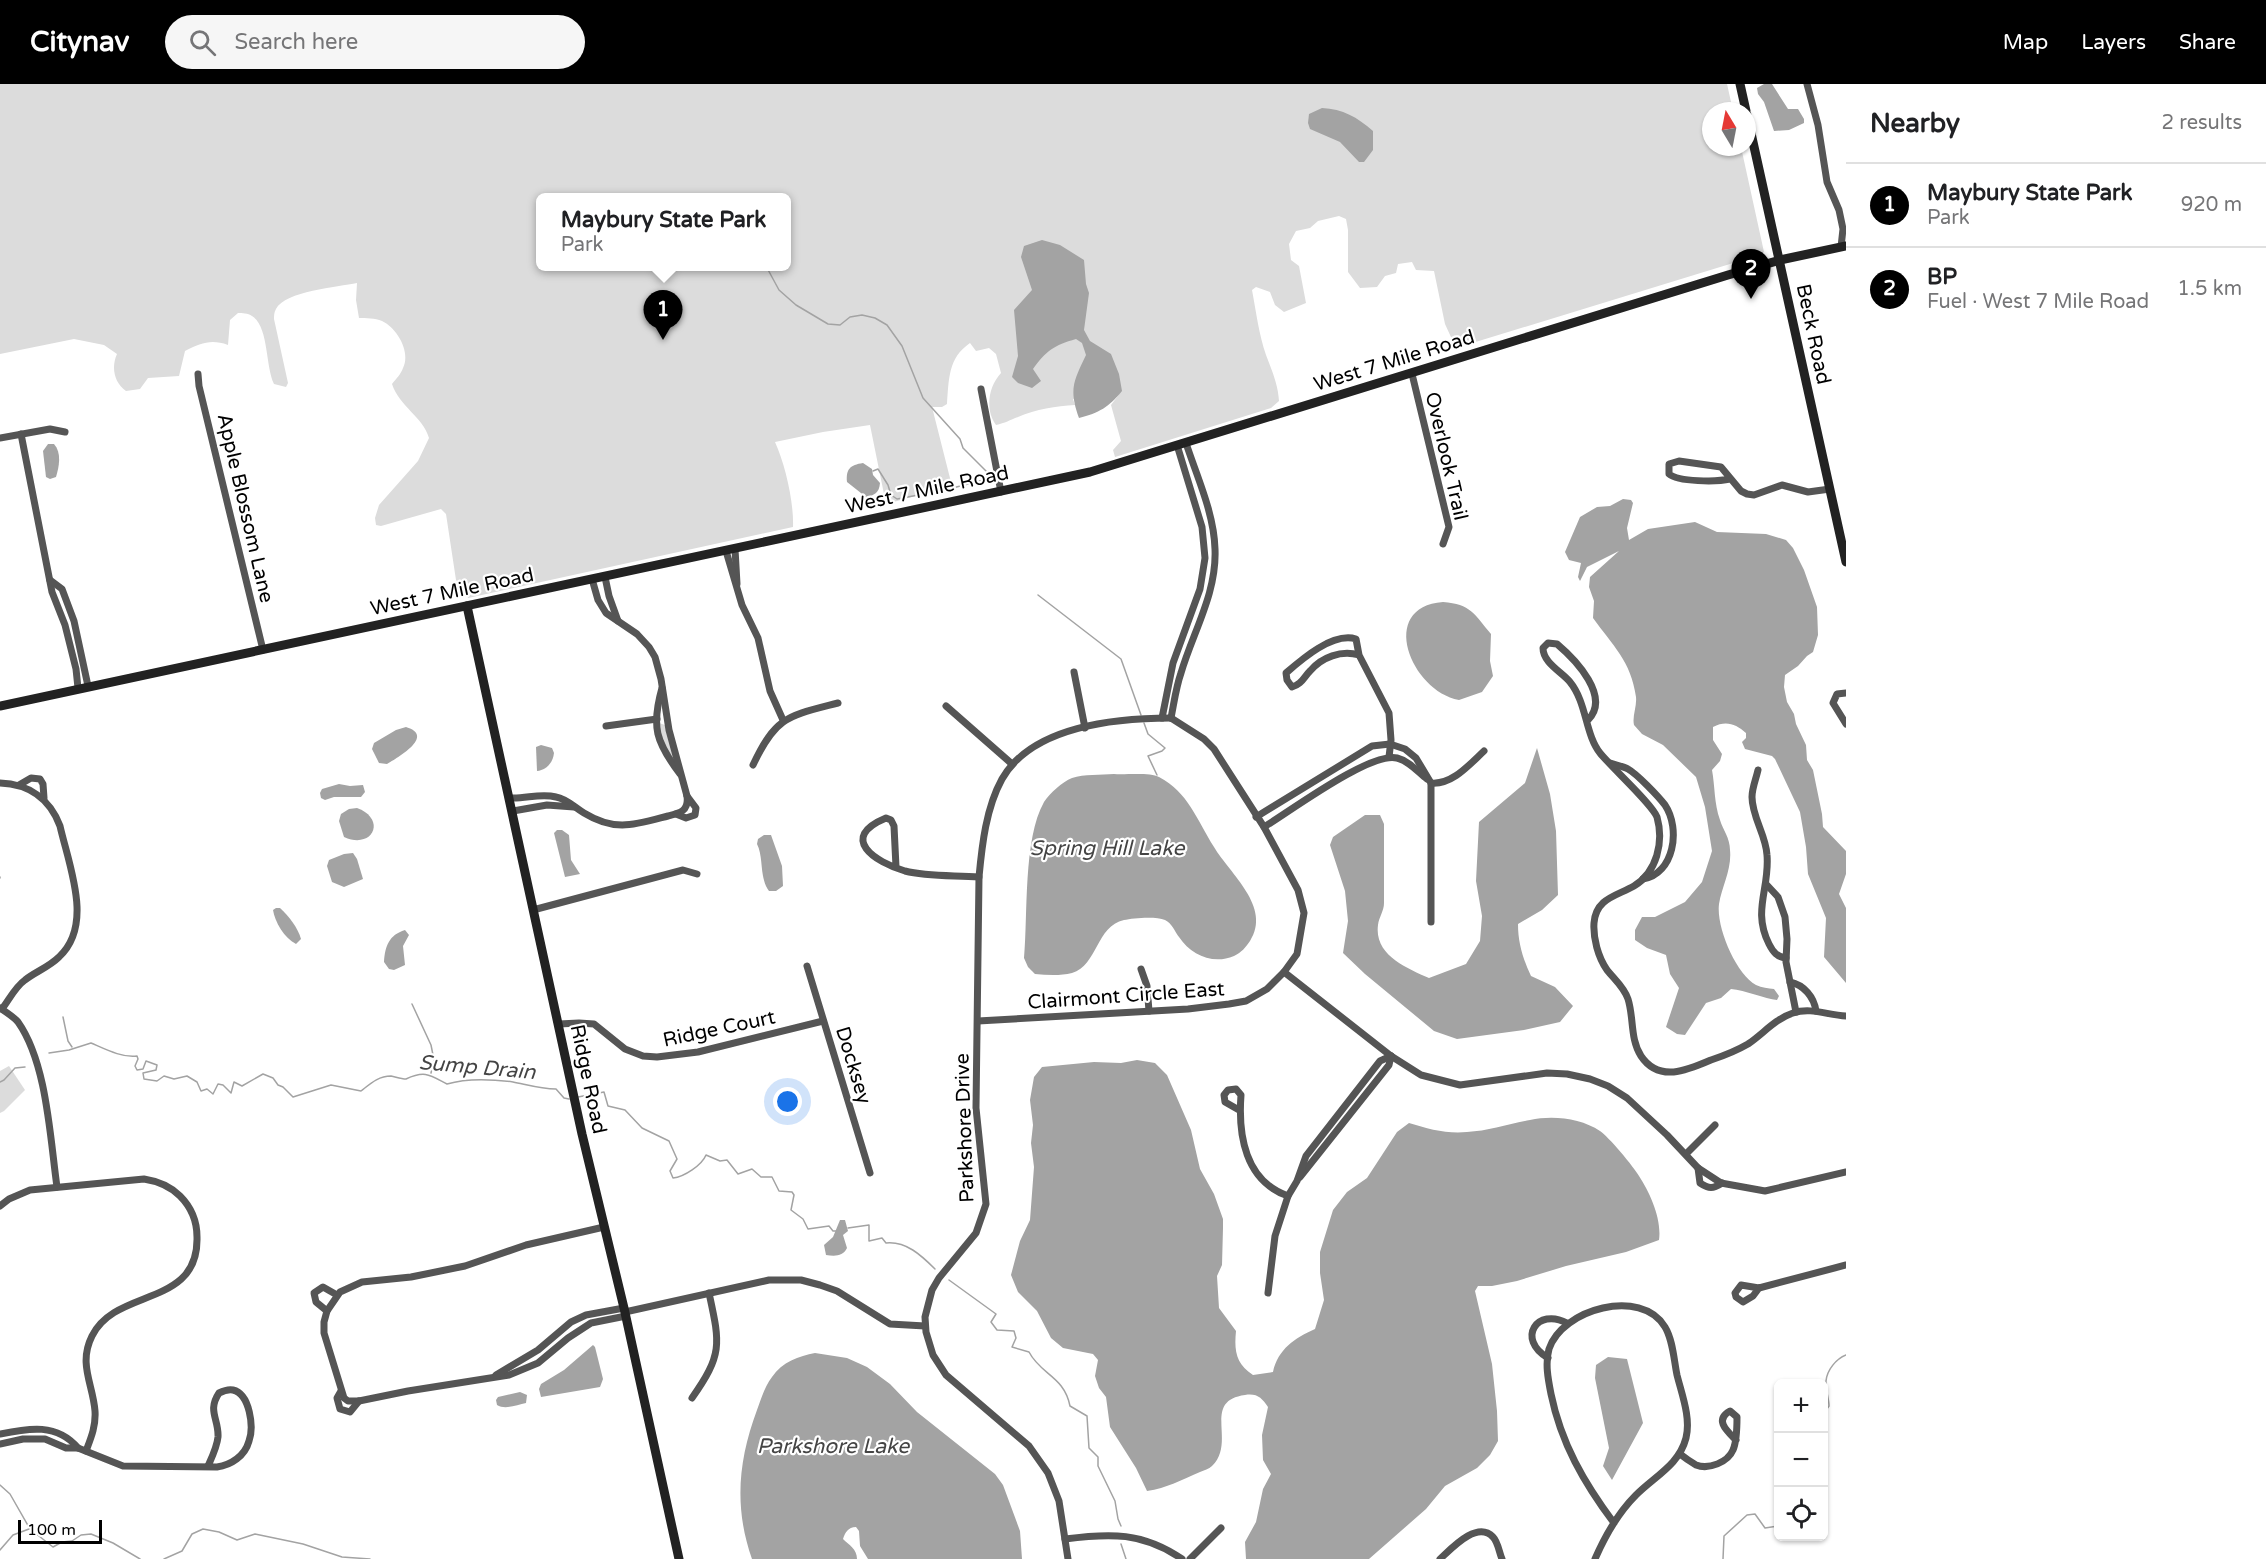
<!DOCTYPE html>
<meta charset="utf-8">
<style>
:root{--surface:#fff;--page:#f6f6f6;--text:#202124;--muted:#757577;--line:#e0e0e0;--accent:#000}
body{margin:0;font-family:"Varela Round",sans-serif;background:var(--page);color:var(--text)}
.controls{position:absolute;right:18px;bottom:18px;display:grid;overflow:hidden;border-radius:9px;box-shadow:0 2px 4px #0004}
.controls button{width:54px;height:54px;display:grid;place-items:center;padding:0;border:0;border-bottom:2px solid var(--line);background:var(--surface);color:var(--text);font:30px sans-serif}
.compass{position:absolute;left:1702px;top:18px;width:54px;height:54px;border-radius:50%;background:var(--surface);box-shadow:0 2px 4px #0004;rotate:350deg}
.scale{position:absolute;left:18px;bottom:15px;width:84px;box-sizing:border-box;padding-left:6px;border:3px solid #000;border-top:0;font-size:16px;line-height:21px;white-space:nowrap;color:#000;-webkit-text-stroke:4px #fff;paint-order:stroke}
.you{position:absolute;left:788px;top:1018px;width:21px;height:21px;margin:-15px;border:4px solid #fff;border-radius:50%;background:#1a73e8;box-shadow:0 0 0 9px #1a73e833}
.badge{display:grid;place-items:center;width:39px;height:39px;border-radius:50%;background:var(--accent);color:#fff;font-size:20px;font-weight:700}
.pin{position:absolute;translate:-50% -50px;filter:drop-shadow(0 2px 3px #0008)}
.pin::after{content:'';position:absolute;top:32px;width:21px;height:18px;background:inherit;clip-path:polygon(0 0,100% 0,50% 100%)}
.popup{position:absolute;left:536px;top:109px;width:255px;height:78px;box-sizing:border-box;display:grid;place-content:center;border-radius:9px;background:var(--surface);filter:drop-shadow(0 2px 4px #0005);font-size:20px;white-space:nowrap;color:var(--muted)}
.popup b{font-size:22px;color:var(--text)}
.popup::after{content:'';position:absolute;left:50%;top:100%;margin-left:-12px;border:12px solid transparent;border-top-color:var(--surface)}
.list{margin:0;padding:0;list-style:none}
h2{display:flex;justify-content:space-between;align-items:center;height:78px;margin:0;padding:0 24px;font-size:26px}
h2 small{font-size:20px;font-weight:400;color:var(--muted)}
.list li{display:grid;grid-template-columns:39px 1fr auto;gap:18px;align-items:center;box-sizing:border-box;height:84px;padding:0 24px;border-top:2px solid var(--line)}
.list b{display:block;font-size:22px;white-space:nowrap}
.list p{margin:0;font-size:20px;white-space:nowrap;color:var(--muted)}
.list em{font-size:20px;font-style:normal;color:var(--muted)}
.icon{flex:none;width:33px;height:33px;fill:none;stroke:currentColor;stroke-width:2;stroke-linecap:round;stroke-linejoin:round}
.map{position:relative;flex:none;width:1846px;height:1475px;overflow:hidden}
header{display:flex;align-items:center;gap:36px;box-sizing:border-box;height:84px;padding:0 30px;background:var(--accent);color:#fff}
header strong{font-size:28px}
nav{display:flex;gap:33px;margin-inline-start:auto;font-size:21px}
.search{width:420px;height:54px;background:var(--page);display:flex;align-items:center;gap:15px;box-sizing:border-box;padding:0 21px;border-radius:33px;color:var(--muted);font-size:22px}
main{display:flex}
aside{flex:1;background:var(--surface)}
.map>svg:first-child{display:block}
.green{fill:#dcdcdc;fill-rule:evenodd}
.water{fill:#a3a3a3}
.lines{fill:none;stroke-linecap:round;stroke-linejoin:round}
.stream{stroke:#a3a3a3;stroke-width:1.5}
.street{stroke:#555;stroke-width:7}
.secondary{stroke:#222;stroke-width:9}
.labels{text-anchor:middle;stroke-width:4.5;stroke-linejoin:round;paint-order:stroke}
.street-label{font-size:20px;fill:#000;stroke:#fff}
.water-label{font-size:21px;font-style:italic;fill:#444;stroke:#fff}
</style>
<header>
<strong>Citynav</strong>
<div class="search"><svg class="icon" aria-label="search" viewBox="0 0 24 24"><circle cx="10" cy="10" r="6"/><path d="M15 15l6 6"/></svg>Search here</div>
<nav><a>Map</a><a>Layers</a><a>Share</a></nav>
</header>
<main>
<div class="map">
<svg width="1846" height="1475" viewBox="0 0 1846 1475">
<rect width="100%" height="100%" fill="#fff"/>
<g class="green">
<path d="M0,0H1727L1733,27H1711V63H1741L1764,168L1756,172L1456,264L1445,240L1434,187L1416,186L1412,178L1398,180L1396,189L1385,192L1377,203L1360,204L1348,188V146L1346,135L1339,132L1318,137L1310,144L1296,147L1289,160L1291,176L1299,182L1306,219L1284,228L1275,221L1270,208L1256,203L1252,206C1256,227 1259,251 1266,271C1272,287 1278,300 1279,317L1271,324L1115,373L1113,366L1121,357L1111,321L1120,309L1073,315L1075,321C1056,322 1036,325 1018,333C1010,336 1005,339 996,341C985,326 988,303 1001,289L996,270L989,264L976,267L970,259C948,274 949,295 947,320L942,323H932L952,402L886,420L870,341L823,348L775,358C785,380 794,418 793,443L468,514L467,511H464L462,503L456,496L446,430L441,425L381,442L376,441L375,434L379,421L418,377L429,354C423,333 399,322 392,300C396,295 401,290 403,284C411,268 397,244 382,237C375,234 366,234 359,234L356,216L357,199C338,203 285,207 276,225C274,228 274,232 274,235L288,299L286,303L274,300C265,281 269,243 252,232C248,229 242,229 238,229L230,236L228,261C211,255 201,259 185,267L179,292L148,294L140,305L126,307C114,299 111,283 117,270L104,261L74,255L0,270ZM540,113H786V182H540Z"/>
<polygon points="659,639 665,641 675,678 662,657"/>
<polygon points="9,982 25,1006 4,1027 0,1029 0,987"/>
</g>
<g class="water">
<polygon points="1764,0 1772,0 1788,25 1798,25 1804,35 1804,39 1789,46 1774,47 1764,18 1758,10 1757,4"/>
<path d="M1322,24C1343,25 1357,33 1373,47V66L1364,78H1359L1340,58L1310,45L1308,39L1309,30Z"/>
<path d="M1042,156L1060,161L1084,176L1086,200L1089,209L1084,246L1090,257L1111,270L1119,290L1122,307C1109,323 1099,329 1079,334C1069,306 1073,298 1086,271L1082,259L1076,255C1054,261 1046,267 1033,285L1041,297L1032,304L1018,299L1012,293L1018,272L1014,226L1032,206L1021,173L1024,162Z"/>
<path d="M48,360H54C62,369 59,383 56,393L50,395L46,393L43,367Z"/>
<path d="M863,379L872,385L873,391L880,399C879,409 875,411 866,413L847,398C846,385 850,381 863,379Z"/>
<path d="M1623,415L1631,416L1633,419L1627,444L1629,456L1648,445L1695,438L1717,448L1766,450L1786,456L1793,464L1804,486L1817,523L1818,551L1813,568L1807,572L1798,582L1785,591L1784,603L1787,618L1794,630L1796,640L1806,661L1807,676L1813,686L1822,730L1823,743L1846,767V790L1839,810L1846,824V899L1824,873L1826,834L1808,790L1806,763L1800,728L1775,675L1772,672L1745,665L1742,658L1746,654V649C1736,640 1726,636 1713,643V656L1722,670L1720,677L1712,686C1715,702 1714,719 1720,736C1723,746 1730,754 1730,766C1732,785 1722,802 1719,820C1716,843 1736,890 1756,901C1762,904 1768,904 1774,905L1779,912L1777,916C1765,915 1745,906 1731,905L1721,914L1706,919L1685,951L1677,950L1666,943L1679,904L1670,890L1666,871L1647,864L1635,856V846L1642,833H1655L1685,818L1702,798L1712,767L1705,723L1696,693L1663,661L1642,650L1634,641C1632,632 1637,623 1636,613C1631,577 1613,562 1593,534L1594,517L1589,503L1590,493L1619,467L1587,483L1580,497L1578,493L1581,479L1569,476L1565,468L1580,433L1597,423L1610,422Z"/>
<path d="M1443,518C1471,520 1474,530 1491,550L1490,577L1493,592L1482,608L1459,616C1411,607 1377,523 1443,518Z"/>
<path d="M406,643C436,652 397,674 387,680L379,679L372,665L374,659L396,646Z"/>
<path d="M541,661L552,664L554,669C553,679 546,686 537,687L536,663Z"/>
<path d="M1537,664L1550,710L1556,747L1558,811L1542,826L1518,840C1518,859 1523,875 1531,892L1555,903L1573,922L1560,938L1524,946L1457,955L1434,947L1365,890L1343,869L1348,837L1345,807L1330,761L1333,753L1365,731H1380L1384,740C1384,766 1384,792 1384,819C1384,827 1379,833 1378,841C1374,871 1407,884 1429,894L1466,880L1480,857L1482,832L1476,797L1479,738L1525,699Z"/>
<path d="M1114,690C1125,691 1150,688 1159,693C1188,708 1197,736 1214,763C1230,790 1272,823 1250,857C1245,864 1242,868 1234,872C1213,881 1191,871 1179,853C1175,848 1172,839 1165,836C1156,832 1133,834 1124,836C1096,842 1098,881 1072,889C1060,892 1047,891 1035,890L1028,883L1024,874C1028,831 1023,755 1044,718C1050,709 1062,698 1072,694C1084,690 1101,691 1114,690Z"/>
<polygon points="339,700 350,702 363,701 365,708 361,713 334,713 325,716 321,714 320,709 322,705"/>
<path d="M357,724C387,735 373,766 344,753L339,737L341,730L349,725Z"/>
<polygon points="557,746 562,746 569,751 571,776 580,790 565,793 554,749"/>
<path d="M764,751H771L782,782L783,802L776,807H769C759,793 764,774 757,760L758,755Z"/>
<polygon points="353,769 357,775 363,795 344,803 332,798 327,782 329,776 344,770"/>
<path d="M276,824H280C289,832 298,844 301,855L296,860C284,854 275,838 273,826Z"/>
<path d="M405,846L409,851L403,862L405,881L394,886L389,885L384,878C385,862 389,851 405,846Z"/>
<path d="M1137,976L1155,979L1167,991L1191,1046L1200,1085L1214,1110L1223,1135V1144L1222,1181L1217,1192L1219,1224L1236,1247C1234,1267 1236,1280 1253,1291L1273,1288C1278,1265 1295,1254 1315,1245L1324,1216L1320,1189V1168L1333,1126L1347,1108L1367,1094L1397,1048L1409,1039C1428,1045 1447,1050 1467,1048C1488,1047 1509,1040 1530,1036C1552,1031 1581,1034 1600,1047C1608,1052 1634,1083 1639,1092C1650,1109 1662,1135 1659,1156L1626,1168L1566,1182L1517,1197L1492,1202H1478L1475,1207L1492,1280L1497,1327L1498,1357L1490,1371L1477,1384L1445,1402L1426,1425L1369,1475H1246L1245,1458L1256,1438L1263,1405L1271,1390L1263,1376L1262,1351L1268,1323C1262,1314 1257,1309 1245,1311C1201,1317 1237,1358 1212,1382C1209,1385 1204,1386 1200,1388C1181,1396 1167,1404 1147,1407L1136,1384L1110,1343L1106,1313L1099,1304L1095,1292L1098,1276L1093,1270L1063,1264L1051,1254L1037,1227L1018,1208L1011,1191L1020,1157L1030,1136L1034,1083L1031,1059L1033,1041L1030,1016L1034,993L1042,983L1094,978L1121,979Z"/>
<path d="M840,1136H845L848,1147L843,1151L847,1164C843,1173 834,1172 826,1171L824,1161L833,1153Z"/>
<polygon points="593,1261 595,1263 603,1295 600,1303 541,1313 539,1305 541,1300 564,1286"/>
<path d="M815,1269L847,1274L867,1283L890,1300L917,1328L995,1390L1003,1401L1020,1447L1022,1475H868L860,1462L859,1447L856,1443C848,1443 845,1449 843,1455C849,1461 857,1465 857,1475H752C734,1424 738,1377 757,1326C761,1315 765,1302 772,1293C782,1278 799,1272 815,1269Z"/>
<polygon points="1608,1273 1627,1275 1643,1339 1612,1396 1603,1382 1609,1364 1595,1294 1596,1281"/>
<path d="M520,1308L527,1311L526,1319C517,1321 505,1326 497,1321L496,1316L498,1313Z"/>
</g>
<g class="lines">
<g class="stream">
<polyline points="766,182 779,206 796,221 828,240 840,241 850,233 862,231 875,234 887,241 902,262 923,314 960,355 963,364 995,396"/>
<polyline points="873,387 878,385 888,401 891,411 897,415 945,406 991,394"/>
<polyline points="1038,511 1121,575 1141,631"/>
<polyline points="1144,639 1148,650 1165,664 1162,667 1148,672 1157,691"/>
<polyline points="0,793 0,794"/>
<polyline points="412,920 431,961 434,976 431,989"/>
<polyline points="63,933 68,957 72,963"/>
<path d="M49,969L69,966L91,959C105,965 122,974 137,972L138,975L135,982L137,986L143,985L146,977L157,981L156,986L143,989L144,995L157,997L164,992L174,995L187,992L197,998L201,1007L207,1005L213,1010L218,1000L223,1001L231,1009L234,998L242,1002L263,990L273,994L278,1001L283,1003L293,1013L331,1001L361,1007C370,1000 378,992 391,992C396,993 401,995 406,995C425,986 430,991 447,1000C467,994 491,995 513,998C528,1001 541,1005 556,1005L564,1014L569,1015"/>
<polyline points="0,998 4,996 15,984 25,983"/>
<path d="M578,1013L604,1008L608,1022L625,1026L642,1044L669,1057L677,1075L670,1087L673,1094C684,1093 702,1081 706,1071L720,1077L727,1076L738,1090L752,1085L761,1093H772L779,1107L792,1108L794,1111L791,1126L803,1135L808,1145L829,1142L833,1147H837"/>
<path d="M848,1144L869,1141V1157L882,1154L886,1159C906,1157 921,1171 935,1185"/>
<path d="M949,1196L996,1230L991,1238L997,1246L1014,1247L1016,1254L1012,1263L1029,1268C1041,1291 1064,1292 1070,1322L1087,1332L1089,1364L1098,1373V1382L1115,1417L1118,1435L1121,1442"/>
<path d="M1824,1329L1829,1322C1829,1314 1825,1305 1826,1297C1827,1286 1836,1275 1846,1271"/>
<polyline points="0,1401 10,1410 30,1445 53,1463 62,1458 72,1457 81,1451 91,1450 113,1459 140,1475"/>
<polyline points="1121,1460 1126,1475"/>
<polyline points="0,1466 13,1451 29,1445"/>
<polyline points="164,1475 182,1467 192,1450 203,1445 219,1448 237,1456 255,1450 303,1460 342,1473 370,1475"/>
<polyline points="1723,1475 1724,1452 1747,1431 1755,1430 1765,1444 1778,1442"/>
</g>
<g class="street">
<polyline points="1807,0 1818,41 1827,98 1839,126 1843,145 1841,163"/>
<polyline points="198,290 199,302 263,566"/>
<polyline points="1412,290 1449,443 1443,460"/>
<polyline points="981,305 1001,408"/>
<polyline points="21,350 52,508 65,541 76,585 78,604"/>
<polyline points="0,354 50,345 65,348"/>
<path d="M1730,395C1717,398 1678,398 1669,390V380L1679,377L1721,383L1741,407L1747,410L1754,411L1782,401L1808,408L1830,405"/>
<polyline points="735,465 737,500"/>
<polyline points="726,467 742,521 758,554 770,607 783,636"/>
<polyline points="605,493 609,512 618,537"/>
<polyline points="50,496 62,505 74,537 88,602"/>
<path d="M1359,571C1341,566 1322,573 1310,587C1303,594 1302,600 1292,603L1287,596L1286,589C1302,575 1333,548 1356,555L1359,571L1389,629L1391,656L1389,673"/>
<polyline points="1074,588 1085,644"/>
<path d="M662,604C651,643 656,658 680,690"/>
<polyline points="1846,609 1837,610 1833,619 1846,640"/>
<polyline points="946,622 1012,680"/>
<polyline points="1162,634 1173,579 1200,505 1205,474 1202,443 1177,361"/>
<path d="M1171,634C1174,619 1176,603 1181,589C1193,548 1217,509 1215,465C1214,429 1197,393 1186,359"/>
<path d="M1588,636C1611,613 1576,576 1557,560L1548,559L1543,564C1543,579 1562,588 1570,598C1587,619 1585,650 1600,669C1612,684 1652,720 1657,733C1664,758 1657,788 1634,802C1617,812 1596,814 1594,839C1593,854 1598,873 1607,886C1615,896 1624,903 1628,915C1634,934 1630,955 1641,972C1659,999 1688,986 1711,976C1723,972 1736,967 1748,960C1763,950 1775,935 1793,929C1811,923 1827,931 1846,932"/>
<polyline points="606,642 657,635"/>
<path d="M1610,679C1615,681 1623,682 1628,685C1637,690 1658,712 1665,721C1681,745 1674,790 1643,795"/>
<path d="M753,681C776,632 788,632 838,619"/>
<path d="M1758,686C1756,695 1752,704 1752,713C1752,733 1766,751 1767,771C1770,804 1752,827 1769,860C1773,868 1777,873 1786,874"/>
<path d="M0,699C29,700 50,715 60,742C69,782 94,841 59,873C49,883 35,888 25,896C15,903 9,916 2,925"/>
<path d="M1431,699C1452,701 1469,681 1484,667"/>
<polyline points="19,701 31,694 40,695 43,700 44,714"/>
<path d="M510,714C526,715 540,709 556,713C567,715 574,723 584,729C615,748 634,741 668,732C680,729 689,727 687,712L669,646L661,595L655,573L649,563L637,550L606,529L598,516L592,495"/>
<polyline points="513,727 547,721 574,723"/>
<polyline points="676,730 686,734 695,731 696,724 687,712"/>
<polyline points="1256,733 1372,662 1390,660 1405,665 1416,674 1431,699 1431,838"/>
<path d="M1264,743C1289,728 1371,667 1397,674C1409,677 1418,688 1427,695"/>
<path d="M896,783L894,742L891,736L886,734C838,754 875,778 905,787C928,793 955,791 979,793"/>
<polyline points="1766,800 1778,813 1785,833 1787,855 1786,878 1796,928"/>
<polyline points="533,826 683,786 697,790"/>
<polyline points="807,882 870,1089"/>
<polyline points="1141,885 1147,902 1149,927"/>
<polyline points="1284,888 1391,972 1421,991 1460,1001 1547,989 1567,990 1590,995 1608,1002 1627,1014 1667,1051 1698,1084 1721,1099 1765,1107 1846,1088"/>
<path d="M1790,898C1804,901 1814,913 1816,927"/>
<path d="M0,924C6,928 14,933 18,938C47,979 50,1054 57,1103"/>
<polyline points="978,937 1188,925 1229,920 1246,917 1267,905 1284,888 1297,870 1304,829 1298,806 1264,743 1214,665 1204,655 1171,634"/>
<polyline points="559,940 579,939 594,940 625,965 643,972 657,973 698,968 823,937"/>
<path d="M1239,1026L1225,1018L1224,1011L1228,1006L1236,1005L1241,1011C1238,1051 1245,1097 1288,1112"/>
<polyline points="1686,1070 1715,1041"/>
<path d="M1698,1084L1700,1099C1709,1105 1713,1105 1722,1099"/>
<polyline points="1300,1093 1389,981 1391,972"/>
<path d="M0,1122L9,1115L30,1106L144,1095C157,1097 170,1102 180,1112C191,1123 197,1137 197,1153C199,1224 116,1203 92,1252C78,1280 93,1300 95,1327C96,1342 91,1354 86,1367"/>
<polyline points="604,1143 526,1161 465,1182 411,1193 362,1198 340,1208 327,1227 324,1238 324,1249 344,1314 348,1317 359,1317 408,1307 509,1291 538,1279 568,1254 591,1239 626,1232"/>
<polyline points="1759,1204 1753,1212 1743,1218 1736,1213 1735,1209 1741,1201 1759,1204 1846,1181"/>
<polyline points="1268,1209 1275,1152 1288,1112 1297,1097 1306,1072 1380,977 1391,972"/>
<polyline points="327,1227 316,1218 314,1209 323,1203 337,1211"/>
<polyline points="625,1228 769,1196 801,1196 820,1201 837,1207 890,1240 925,1242"/>
<path d="M1548,1274C1516,1255 1537,1223 1567,1239"/>
<polyline points="496,1291 538,1266 571,1238 586,1231 624,1224"/>
<polyline points="341,1307 337,1314 340,1325 350,1328 359,1317"/>
<path d="M692,1314C723,1270 720,1260 709,1209"/>
<path d="M0,1350C29,1344 57,1339 78,1364"/>
<path d="M0,1360L23,1355H45L66,1364H78L123,1382L217,1383C231,1381 245,1372 249,1357C254,1343 250,1310 233,1306C228,1305 223,1307 219,1309C207,1327 219,1335 218,1353C217,1363 212,1373 208,1382"/>
<path d="M1680,1370C1685,1374 1691,1378 1696,1381C1709,1386 1728,1378 1733,1366C1737,1357 1737,1343 1737,1333L1730,1327C1714,1336 1727,1347 1736,1356"/>
<path d="M1065,1455C1110,1449 1143,1448 1182,1475"/>
<path d="M1068,1475L1059,1417L1048,1389L1029,1362L946,1291L933,1271L926,1248L925,1233L932,1206L939,1194L976,1149L986,1120L976,1024L979,793C982,761 986,724 1002,695C1032,642 1116,634 1171,634"/>
<polyline points="1190,1475 1221,1444"/>
<path d="M1440,1475C1451,1465 1477,1436 1493,1453C1498,1458 1499,1468 1502,1475"/>
<path d="M1595,1475C1605,1452 1618,1429 1636,1411C1655,1392 1679,1381 1686,1354C1691,1334 1682,1311 1677,1291C1674,1277 1673,1256 1665,1243C1641,1203 1562,1225 1549,1265C1545,1279 1548,1295 1551,1310C1561,1359 1584,1399 1614,1439"/>
</g>
<g class="secondary">
<polyline points="1740,0 1746,27"/>
<polyline points="1747,31 1846,478"/>
<polyline points="467,522 582,1050 624,1224 679,1475"/>
<polyline points="0,622 1090,388 1728,191 1780,176 1846,162"/>
</g>
</g>
<g class="labels">
<g class="street-label">
<text transform="translate(1814 250) rotate(78)" y="7">Beck Road</text>
<text transform="translate(1394 276) rotate(-17)" y="7">West 7 Mile Road</text>
<text transform="translate(1447 372) rotate(77)" y="7">Overlook Trail</text>
<text transform="translate(927 405) rotate(-12)" y="7">West 7 Mile Road</text>
<text transform="translate(246 424) rotate(77)" y="7">Apple Blossom Lane</text>
<text transform="translate(452 507) rotate(-12)" y="7">West 7 Mile Road</text>
<text transform="translate(1126 911) rotate(-4)" y="7">Clairmont Circle East</text>
<text transform="translate(719 944) rotate(-12)" y="7">Ridge Court</text>
<text transform="translate(854 981) rotate(73)" y="7">Docksey</text>
<text transform="translate(589 995) rotate(78)" y="7">Ridge Road</text>
<text transform="translate(964 1044) rotate(-92)" y="7">Parkshore Drive</text>
</g>
<g class="water-label">
<text x="1107" y="771">Spring Hill Lake</text>
<text transform="translate(477 983) rotate(5)" y="7">Sump Drain</text>
<text x="833" y="1369">Parkshore Lake</text>
</g>
</g>
</svg>
<div class="controls">
<button>+</button>
<button>−</button>
<button><svg class="icon" aria-label="locate" viewBox="0 0 24 24"><circle cx="12" cy="12" r="6"/><path d="M12 2v4M12 18v4M2 12h4M18 12h4"/></svg></button>
</div>
<svg class="compass" viewBox="-18 -18 36 36"><path d="M0-13l5 13h-10z" fill="#e53935"/><path d="M0 13l5-13h-10z" fill="#757577"/></svg>
<div class="scale">100 m</div>
<div class="you"></div>
<div class="pin badge" style="left:663px;top:256px">1</div>
<div class="popup"><b>Maybury State Park</b>Park</div>
<div class="pin badge" style="left:1751px;top:215px">2</div>
</div>
<aside>
<h2>Nearby<small>2 results</small></h2>
<ul class="list">
<li><span class="badge">1</span><div><b>Maybury State Park</b><p>Park</p></div><em>920 m</em></li>
<li><span class="badge">2</span><div><b>BP</b><p>Fuel · West 7 Mile Road</p></div><em>1.5 km</em></li>
</ul>
</aside>
</main>
